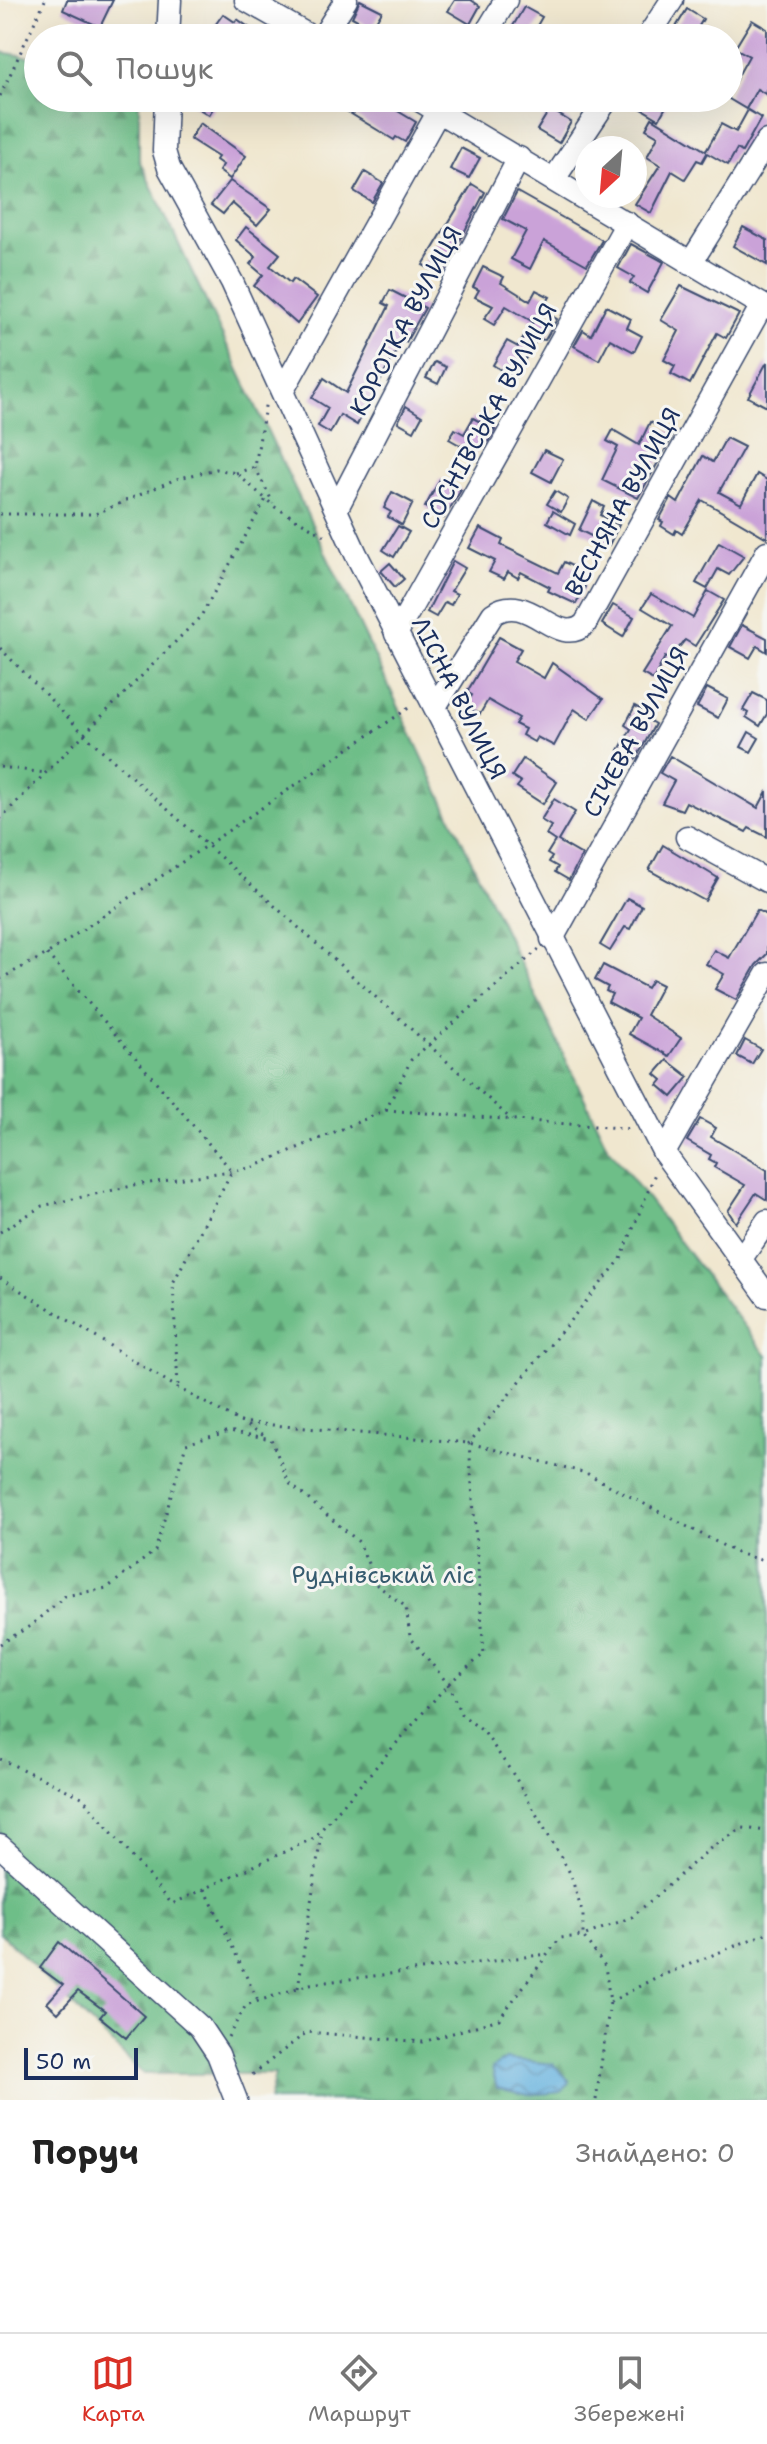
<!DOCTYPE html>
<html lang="uk">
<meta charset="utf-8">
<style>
:root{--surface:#fff;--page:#f6f6f6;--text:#222;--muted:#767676;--line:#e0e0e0;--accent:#d93025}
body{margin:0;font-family:"Shantell Sans",sans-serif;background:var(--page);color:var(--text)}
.compass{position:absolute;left:575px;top:136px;width:72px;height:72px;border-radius:50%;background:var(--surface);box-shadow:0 8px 32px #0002;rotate:206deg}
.scale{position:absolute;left:24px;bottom:20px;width:114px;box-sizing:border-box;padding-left:8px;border:4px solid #1b2f5e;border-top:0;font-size:22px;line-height:28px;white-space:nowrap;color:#1b2f5e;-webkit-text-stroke:6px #f6f6f2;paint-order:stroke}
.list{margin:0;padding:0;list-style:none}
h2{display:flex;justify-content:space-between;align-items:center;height:104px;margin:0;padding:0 32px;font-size:34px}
h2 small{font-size:26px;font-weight:400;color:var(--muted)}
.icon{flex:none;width:44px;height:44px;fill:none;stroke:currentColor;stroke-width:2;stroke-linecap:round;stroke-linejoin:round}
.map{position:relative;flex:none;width:767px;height:2100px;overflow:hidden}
.search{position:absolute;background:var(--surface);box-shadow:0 8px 32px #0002;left:24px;right:24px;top:24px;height:88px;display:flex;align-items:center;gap:20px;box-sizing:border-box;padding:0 28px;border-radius:44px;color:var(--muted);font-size:30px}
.sheet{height:232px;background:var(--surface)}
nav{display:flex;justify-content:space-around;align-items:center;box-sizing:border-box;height:112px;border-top:2px solid var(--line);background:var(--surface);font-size:22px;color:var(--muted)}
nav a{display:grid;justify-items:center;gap:4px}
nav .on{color:var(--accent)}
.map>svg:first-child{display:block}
.forest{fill:url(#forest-firs);stroke:#447673;stroke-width:2}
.water{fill:url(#water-waves);stroke:#40709e;stroke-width:2}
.building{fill:#caa2d8}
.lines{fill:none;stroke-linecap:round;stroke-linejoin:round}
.minor-casing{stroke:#3b4b6f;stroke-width:25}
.path{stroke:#3b4b6f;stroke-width:3;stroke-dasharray:2 6;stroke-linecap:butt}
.minor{stroke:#fff;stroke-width:22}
.labels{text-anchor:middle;stroke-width:6;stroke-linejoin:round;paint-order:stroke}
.street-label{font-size:24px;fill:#1b2f5e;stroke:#f6f6f2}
.park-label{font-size:24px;fill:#365b6f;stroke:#f6f6f2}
</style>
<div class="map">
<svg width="767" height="2100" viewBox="0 0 767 2100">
<defs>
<pattern id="forest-firs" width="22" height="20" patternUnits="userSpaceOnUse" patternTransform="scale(2)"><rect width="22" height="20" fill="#6ebe88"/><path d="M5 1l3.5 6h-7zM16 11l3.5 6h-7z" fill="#5a9b72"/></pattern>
<pattern id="water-waves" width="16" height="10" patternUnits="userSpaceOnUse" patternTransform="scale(2)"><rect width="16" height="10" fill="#64b1de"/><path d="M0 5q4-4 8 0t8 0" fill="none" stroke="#5290b7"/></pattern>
</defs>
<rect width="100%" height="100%" fill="#f6f6f2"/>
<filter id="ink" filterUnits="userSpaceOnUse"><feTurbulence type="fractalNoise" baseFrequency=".0125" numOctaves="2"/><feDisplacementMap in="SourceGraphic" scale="16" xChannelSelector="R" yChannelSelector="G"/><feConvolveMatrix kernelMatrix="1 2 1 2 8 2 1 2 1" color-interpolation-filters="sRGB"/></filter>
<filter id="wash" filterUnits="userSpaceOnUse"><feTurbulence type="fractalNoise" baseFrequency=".006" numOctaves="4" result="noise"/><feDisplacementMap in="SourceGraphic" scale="32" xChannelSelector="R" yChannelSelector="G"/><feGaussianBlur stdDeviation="1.8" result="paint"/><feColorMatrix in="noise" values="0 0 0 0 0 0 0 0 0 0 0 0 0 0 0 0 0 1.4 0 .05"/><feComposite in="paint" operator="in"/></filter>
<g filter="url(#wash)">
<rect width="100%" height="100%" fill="#f0e7cf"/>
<polygon class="forest" points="0,52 38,58 38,98 139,98 139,160 606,1144 767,1356 767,2100 269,2100 275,2074 143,2074 0,1933"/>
<polygon class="water" points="506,2059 553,2064 570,2081 561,2092 529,2095 497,2088 492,2068"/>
<g id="blocks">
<g class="building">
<polygon points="67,0 113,0 100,27 63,10"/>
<polygon points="360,0 382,11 372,28 352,17"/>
<polygon points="455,0 471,0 480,6 470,24 448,11"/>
<polygon points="524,7 542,17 530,38 506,38"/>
<polygon points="687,9 703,19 692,38 676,27"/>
<polygon points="223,14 235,22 237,19 264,38 228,38 213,28"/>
<polygon points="752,20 767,29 767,95 757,89 746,109 729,99 729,92 749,56 735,48"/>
<polygon points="182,98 219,98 209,115"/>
<polygon points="325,98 376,98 416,122 405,142 396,137 394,140"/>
<polygon points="624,98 671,98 659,119"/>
<polygon points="550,109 571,122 559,143 537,130"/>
<polygon points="748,110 761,118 742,152 737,149 728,165 707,153 702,162 697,160 685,179 672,171 651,213 635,204 660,165 647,157 658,136 646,129 652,118 706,151 721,124 736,132"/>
<polygon points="200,123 246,156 230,179 219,171 223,165 216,160 218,157 190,139"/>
<polygon points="461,148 480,158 469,178 450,169"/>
<polygon points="365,172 383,183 372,202 354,191"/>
<polygon points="230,181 271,209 257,225 232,203 223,214 211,205"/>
<polygon points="472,184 485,192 442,275 423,265"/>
<polygon points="517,192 602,240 587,265 544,241 530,269 511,259 526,231 503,219"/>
<polygon points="246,227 280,254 270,266 290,283 293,279 317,297 297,324 254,286 263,275 250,264 256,257 236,240"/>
<polygon points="743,227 767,240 767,265 733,246"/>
<polygon points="631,244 664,262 647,293 630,283 634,277 618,268"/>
<polygon points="483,267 504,277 501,283 530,301 536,290 550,297 542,310 557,319 545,340 537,339 514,378 493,365 507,341 518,347 533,322 506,306 494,325 484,319 493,306 475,297 479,290 473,287"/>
<polygon points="681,286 739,314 726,338 717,333 690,384 671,374 675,366 664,360 679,331 661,320"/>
<polygon points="390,290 425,308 406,342 402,340 357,425 340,415 330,433 318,426 328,408 312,398 324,378 346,393 389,306 383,303"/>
<polygon points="606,306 631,319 627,328 642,336 634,352 610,339 599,360 574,346 583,330 591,335"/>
<polygon points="435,362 446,367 438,384 426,378"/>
<polygon points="767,362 767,407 748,397"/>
<polygon points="406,406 422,416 414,431 398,422"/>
<polygon points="473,418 495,430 486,445 481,443 476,454 449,439 455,429 464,434"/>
<polygon points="650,422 674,434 638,498 602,480 618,447 607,441 613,430 639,445"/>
<polygon points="726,438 744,447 719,492 741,504 757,474 767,480 767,538 702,500 682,534 676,530 674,534 661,526 663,522 659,520 671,498 678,503 703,456 713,462"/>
<polygon points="544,450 563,459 551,482 532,472"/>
<polygon points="440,479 461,490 444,518 425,507"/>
<polygon points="555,491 568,499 561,512 547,504"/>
<polygon points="392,492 413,503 402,525 388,517 391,512 384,508"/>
<polygon points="593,501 604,507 600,515 619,525 609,545 579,530"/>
<polygon points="553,511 575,524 570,535 547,522"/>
<polygon points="398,526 409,532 394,557 383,550"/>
<polygon points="480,528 503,540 501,545 558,573 564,562 576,568 570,579 585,587 576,604 548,591 550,587 521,572 518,578 508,572 504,579 489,572 495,561 469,548"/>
<polygon points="719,542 744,556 729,575 718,569 707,589 696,583"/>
<polygon points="453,561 465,568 451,591 457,594 451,605 445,602 436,617 427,612"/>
<polygon points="390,563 404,579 395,587 381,571"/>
<polygon points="708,591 724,600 695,646 685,640 670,659 665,657 653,680 642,674 672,626 642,608 651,594 693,618"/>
<polygon points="613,605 634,617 623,637 602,624"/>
<polygon points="742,625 767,638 767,652 757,646 750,658 730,647"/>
<polygon points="499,637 521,649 514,661 544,678 552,663 603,699 589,719 574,709 554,746 537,737 534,742 522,735 525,729 515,724 519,718 488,700 480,714 466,706 472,695 467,692"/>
<polygon points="707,688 728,699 718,718 697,707"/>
<polygon points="753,693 767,700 767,714 760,726 746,717 748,713 743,710"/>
<polygon points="635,706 652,716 650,721 655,724 636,759 619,750 631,729 625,725"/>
<polygon points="749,732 759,738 751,752 741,747"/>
<polygon points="670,756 758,808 767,791 767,837 749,828 746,832 686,802 682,810 662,803 674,781 660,773"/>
<polygon points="523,759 557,782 543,804 517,787 521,782 512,776"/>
<polygon points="554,799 575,812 558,841 582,855 569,880 555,872 558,867 549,862 552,857 547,854 555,841 546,835 551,826 541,820"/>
<polygon points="663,845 718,878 705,901 649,870"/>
<polygon points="627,898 642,906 630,929 625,927 610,951 600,945"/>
<polygon points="757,910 767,915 767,954 756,965 736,1000 715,989 724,974 706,964 714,950 729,958"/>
<polygon points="603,965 647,988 652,980 662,985 646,1015 681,1038 669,1056 629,1034 638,1018 608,1002 612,994 606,991 608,987 595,980"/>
<polygon points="745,1040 761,1049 752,1064 737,1056"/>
<polygon points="667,1060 689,1077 672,1097 658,1085 662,1080 655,1074"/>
<polygon points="700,1119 716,1128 711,1137 767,1170 767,1200 756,1193 736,1223 728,1211 745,1185 714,1167 716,1163 709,1159 711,1155 687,1141"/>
<polygon points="59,1942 144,2016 126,2038 100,2017 105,2011 78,1991 58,2013 47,2003 63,1985 40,1968"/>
</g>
</g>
</g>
<g filter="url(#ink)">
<use href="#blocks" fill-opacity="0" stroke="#3b4b6f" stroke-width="2"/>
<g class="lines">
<g class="minor-casing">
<g id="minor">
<polyline points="246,0 313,38"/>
<polyline points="168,38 170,0"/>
<polyline points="322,38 346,0"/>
<polyline points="483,38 506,0"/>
<polyline points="647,38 672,0"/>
<polyline points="166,98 164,151 169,168 232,282 356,554 664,1153 767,1296"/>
<polyline points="416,98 767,308"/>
<polyline points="554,179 608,98"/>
<polyline points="690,264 767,141"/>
<polyline points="283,390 446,98"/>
<polyline points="337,508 519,158"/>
<polyline points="396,634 627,223"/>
<path d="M436,705L493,614C529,589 557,650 585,624L762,305"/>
<polyline points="687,837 767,881"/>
<polyline points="552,939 767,552"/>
<polyline points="664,1153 767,974"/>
<polyline points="740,1260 767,1221"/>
<polyline points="0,1846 200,2027 218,2054 236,2100"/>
</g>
</g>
<g class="path">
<polyline points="0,96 45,0"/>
<polyline points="255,467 273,503"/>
<polyline points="236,473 255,467 266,400"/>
<polyline points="0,514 95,514 176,479 216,469 236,473 275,507 329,538"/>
<polyline points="0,648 85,735 512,1120"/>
<polyline points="0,767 46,773"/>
<polyline points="0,819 201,616 266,499"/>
<polyline points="47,954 232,1171 173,1283 178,1388"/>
<polyline points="0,979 47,954 413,705"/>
<polyline points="386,1110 633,1129"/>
<polyline points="0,1232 42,1206 136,1185 251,1168 386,1110 411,1060 539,949"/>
<polyline points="0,1278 178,1388 268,1437"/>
<polyline points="240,1422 469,1443 586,1473 737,1553 767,1562"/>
<polyline points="0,1644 30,1626 65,1596 107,1588 155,1551 186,1444 229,1431 271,1439 289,1483 359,1542 377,1585 406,1607 410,1637 448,1684 461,1714 484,1732 515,1777 570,1873 583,1915 583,1936 560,1938 499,2019 423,2042 307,2032 248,2078"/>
<polyline points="0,1759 82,1797 172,1904 314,1838 448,1684 484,1654 469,1443 621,1259 656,1171"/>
<polyline points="205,1889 258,2001"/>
<polyline points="298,1988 322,1830"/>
<polyline points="610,2002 653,1979 767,1933"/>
<polyline points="228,2037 246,2005 310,1984 548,1954"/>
<polyline points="596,2100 610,2002 605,1966 583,1936 632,1917 713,1846 743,1828 767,1831"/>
</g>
<use href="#minor" class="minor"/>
</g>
</g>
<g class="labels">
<g class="street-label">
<text transform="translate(406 321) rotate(-62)" y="8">КОРОТКА ВУЛИЦЯ</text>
<text transform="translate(489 416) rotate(-61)" y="8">СОСНІВСЬКА ВУЛИЦЯ</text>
<text transform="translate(623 502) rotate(-61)" y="8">ВЕСНЯНА ВУЛИЦЯ</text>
<text transform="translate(459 698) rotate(63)" y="8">ЛІСНА ВУЛИЦЯ</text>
<text transform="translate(636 732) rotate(-61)" y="8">СІЧЕВА ВУЛИЦЯ</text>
</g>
<g class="park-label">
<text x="383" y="1583">Руднівський ліс</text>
</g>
</g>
</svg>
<svg class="compass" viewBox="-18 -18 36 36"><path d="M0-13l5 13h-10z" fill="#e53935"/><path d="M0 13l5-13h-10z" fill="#767676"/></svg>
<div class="scale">50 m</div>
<div class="search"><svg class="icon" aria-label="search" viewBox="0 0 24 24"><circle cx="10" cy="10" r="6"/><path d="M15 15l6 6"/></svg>Пошук</div>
</div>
<section class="sheet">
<h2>Поруч<small>Знайдено: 0</small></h2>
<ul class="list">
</ul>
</section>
<nav>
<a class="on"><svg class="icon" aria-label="map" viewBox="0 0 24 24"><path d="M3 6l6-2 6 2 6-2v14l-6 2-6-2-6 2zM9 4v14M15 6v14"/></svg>Карта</a>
<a><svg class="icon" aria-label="directions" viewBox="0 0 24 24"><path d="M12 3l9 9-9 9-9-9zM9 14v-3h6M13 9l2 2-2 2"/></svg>Маршрут</a>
<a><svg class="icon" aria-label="saved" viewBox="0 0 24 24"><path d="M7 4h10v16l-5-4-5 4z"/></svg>Збережені</a>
</nav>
